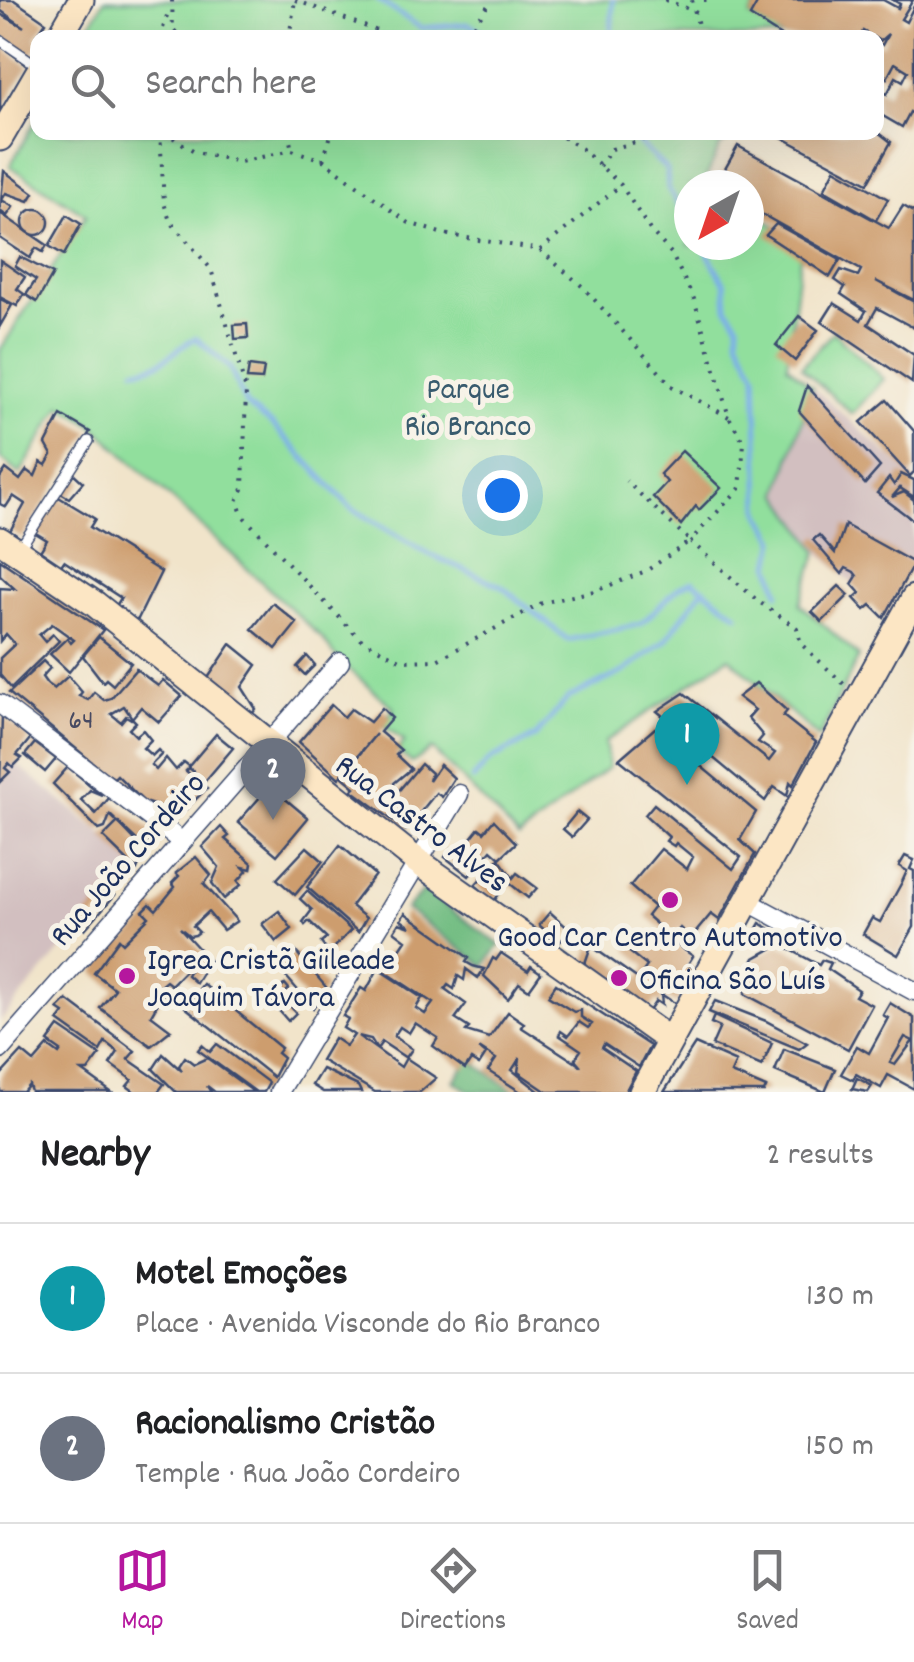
<!DOCTYPE html>
<meta charset="utf-8">
<style>
:root{--surface:#fff;--page:#f2f2f2;--text:#202124;--muted:#757577;--line:#e0e0e0;--accent:#b5179e}
body{margin:0;font-family:Dekko,sans-serif;background:var(--page);color:var(--text)}
.compass{position:absolute;left:674px;top:170px;width:90px;height:90px;border-radius:50%;background:var(--surface);box-shadow:0 10px 40px #0002;rotate:220deg}
.you{position:absolute;left:502px;top:495px;width:35px;height:35px;margin:-25px;border:8px solid #fff;border-radius:50%;background:#1a73e8;box-shadow:0 0 0 15px #1a73e833}
.badge{display:grid;place-items:center;width:65px;height:65px;border-radius:50%;background:var(--accent);color:#fff;font-size:32px;font-weight:700}
.pin{position:absolute;translate:-50% -82px;filter:drop-shadow(0 2px 5px #0008)}
.pin::after{content:'';position:absolute;top:52px;width:35px;height:30px;background:inherit;clip-path:polygon(0 0,100% 0,50% 100%)}
.list{margin:0;padding:0;list-style:none}
h2{display:flex;justify-content:space-between;align-items:center;height:130px;margin:0;padding:0 40px;font-size:42px}
h2 small{font-size:32px;font-weight:400;color:var(--muted)}
.list li{display:grid;grid-template-columns:65px 1fr auto;gap:30px;align-items:center;box-sizing:border-box;height:150px;padding:0 40px;border-top:2px solid var(--line)}
.list b{display:block;font-size:38px;white-space:nowrap}
.list p{margin:0;font-size:32px;white-space:nowrap;color:var(--muted)}
.list em{font-size:32px;font-style:normal;color:var(--muted)}
.icon{flex:none;width:55px;height:55px;fill:none;stroke:currentColor;stroke-width:2;stroke-linecap:round;stroke-linejoin:round}
.map{position:relative;flex:none;width:914px;height:1092px;overflow:hidden}
.search{position:absolute;background:var(--surface);box-shadow:0 10px 40px #0002;left:30px;right:30px;top:30px;height:110px;display:flex;align-items:center;gap:25px;box-sizing:border-box;padding:0 35px;border-radius:20px;color:var(--muted);font-size:38px}
.sheet{height:430px;background:var(--surface)}
nav{display:flex;justify-content:space-around;align-items:center;box-sizing:border-box;height:140px;border-top:2px solid var(--line);background:var(--surface);font-size:28px;color:var(--muted)}
nav a{display:grid;justify-items:center;gap:5px}
nav .on{color:var(--accent)}
.map>svg:first-child{display:block}
.industrial{fill:#d2bfc0}
.green{fill:#91df9d;stroke:#56877e;stroke-width:2.5}
.forest{fill:#74be84;stroke:#487671;stroke-width:2.5}
.lines{fill:none;stroke-linecap:round;stroke-linejoin:round}
.stream{stroke:#7cafe8;stroke-width:5}
.building{fill:#cd9d6e;fill-rule:evenodd}
.lane-casing{stroke:#3b4a6e;stroke-width:12}
.street-casing{stroke:#3b4a6e;stroke-width:21}
.secondary-casing{stroke:#3b4a6e;stroke-width:29}
.path{stroke:#3b4a6e;stroke-width:4;stroke-dasharray:2.5 8;stroke-linecap:butt}
.lane{stroke:#fff;stroke-width:9}
.street{stroke:#fff;stroke-width:18}
.secondary{stroke:#fce6c4;stroke-width:25}
.poi-dot{fill:#b5179e;stroke:#f7f3e8;stroke-width:4}
.labels{text-anchor:middle;stroke-width:10;stroke-linejoin:round;paint-order:stroke}
.number-label{font-size:28px;fill:#484a62}
.park-label{font-size:32px;fill:#385b6e;stroke:#f7f3e8}
.street-label{font-size:32px;fill:#1b2f5e;stroke:#f7f3e8}
.poi-label{font-size:32px;fill:#1b2f5e;stroke:#f7f3e8;text-anchor:start}
</style>
<div class="map">
<svg width="914" height="1092" viewBox="0 0 914 1092">
<rect width="100%" height="100%" fill="#f7f3e8"/>
<filter id="ink" filterUnits="userSpaceOnUse"><feTurbulence type="fractalNoise" baseFrequency=".01" numOctaves="2"/><feDisplacementMap in="SourceGraphic" scale="20" xChannelSelector="R" yChannelSelector="G"/><feConvolveMatrix kernelMatrix="1 2 1 2 8 2 1 2 1" color-interpolation-filters="sRGB"/></filter>
<filter id="wash" filterUnits="userSpaceOnUse"><feTurbulence type="fractalNoise" baseFrequency=".0048" numOctaves="4" result="noise"/><feDisplacementMap in="SourceGraphic" scale="40" xChannelSelector="R" yChannelSelector="G"/><feGaussianBlur stdDeviation="2.25" result="paint"/><feColorMatrix in="noise" values="0 0 0 0 0 0 0 0 0 0 0 0 0 0 0 0 0 1.4 0 .05"/><feComposite in="paint" operator="in"/></filter>
<g filter="url(#wash)">
<rect width="100%" height="100%" fill="#f1e4ca"/>
<g class="industrial">
<polygon points="813,387 914,478 914,556 883,612 818,551 779,493"/>
<polygon points="0,751 138,862 0,1021"/>
</g>
<g class="green">
<polygon points="104,0 759,0 750,16 784,37 83,38"/>
<polygon points="37,118 38,132 738,133 720,146 703,185 689,185 689,245 749,245 749,211 802,241 787,365 813,387 779,493 818,551 800,604 859,656 819,738 729,657 605,742 609,767 519,837 432,749 412,763 397,751 404,741 382,725 394,708 340,662 321,637 91,424 61,406 20,474 0,458 0,350 86,215 10,166"/>
<polygon points="833,332 884,379 852,414 801,367"/>
</g>
<g class="forest">
<polygon points="424,890 500,945 484,966 406,909"/>
<polygon points="469,1059 515,1092 471,1092 454,1081"/>
</g>
<g class="lines">
<g class="stream">
<polyline points="378,0 421,28 468,24 496,38"/>
<polyline points="611,38 613,0"/>
<polyline points="627,132 667,170 668,188 689,222"/>
<polyline points="703,245 725,284 727,307 739,324 738,338 756,374 760,512 776,540 771,565 779,593"/>
<path d="M135,369C162,369 174,349 196,338L230,368L246,405L273,425L351,508L429,554L501,586L568,640L641,624L679,587L693,581L738,615"/>
<polyline points="473,779 490,760 536,736 568,698 625,671 665,641 704,588"/>
</g>
</g>
<g id="blocks">
<g class="building">
<polygon points="0,0 14,0 46,22 36,37 38,46 31,57 0,36 0,14 24,27 0,10"/>
<polygon points="759,0 883,0 898,8 900,4 893,0 913,0 901,19 906,22 914,6 914,114 910,112 902,127 876,112 876,88 887,94 896,77 903,81 908,71 895,63 887,78 876,72 876,42 882,45 888,34 880,41 863,31 860,38 784,38 750,16"/>
<polygon points="0,45 28,66 0,113"/>
<polygon points="772,132 878,132 891,142 868,183"/>
<polygon points="738,146 889,228 903,206 914,212 914,300 876,281 914,302 914,328 877,308 868,324 914,355 912,383 822,322 834,303 861,320 866,311 841,294 845,287 835,280 841,270 858,276 861,270 749,207 749,185 716,185"/>
<polygon points="835,169 888,199 876,220 824,190"/>
<polygon points="4,171 34,193 29,201 6,193 2,200 13,207 7,216 0,211"/>
<circle cx="36" cy="222" r="13"/>
<polygon points="0,213 47,245 43,252 36,248 30,258 0,238"/>
<polygon points="67,215 81,224 64,255 49,246"/>
<polygon points="776,224 840,260 830,277 766,235"/>
<polygon points="20,257 53,274 37,302 26,295 36,280 15,266"/>
<polygon points="0,260 25,277 17,289 24,294 17,306 0,297"/>
<polygon points="0,299 12,305 0,326"/>
<polygon points="799,316 818,330 795,361 776,345"/>
<polygon points="247,324 248,338 235,339 234,325"/>
<polygon points="249,366 264,368 262,380 247,379"/>
<polygon points="807,386 880,467 865,484 799,411"/>
<polygon points="887,400 914,431 914,472 910,476 861,422"/>
<polygon points="61,415 90,432 22,539 10,531 25,504 13,496 6,507 0,504 0,478 6,469 20,480 27,470 35,476 41,462 46,465 52,455 46,444"/>
<polygon points="682,451 721,488 699,510 696,506 681,525 653,497 667,482 660,474"/>
<polygon points="72,472 83,482 69,498 59,492"/>
<polygon points="901,474 914,480 914,497 900,488 892,497 904,492 914,500 914,521 877,493 889,478 894,485"/>
<polygon points="57,496 95,519 90,527 161,572 137,621 116,606 121,598 64,561 60,567 39,553 47,540 34,532"/>
<polygon points="845,525 914,563 884,618 871,605 865,610 854,598 860,593 852,584 857,576 854,572 846,568 842,574 813,540 819,535 835,553"/>
<polygon points="0,560 103,630 69,672 50,654 67,638 71,643 74,640 52,624 39,635 45,642 53,634 59,641 11,688 0,675 0,658 15,644 6,634 0,641 0,588 15,589 0,575"/>
<polygon points="839,586 849,595 822,622 812,612"/>
<polygon points="273,603 297,623 276,649 252,629"/>
<polygon points="99,637 131,663 113,685 106,679 103,682 83,656"/>
<polygon points="231,644 257,665 242,687 256,709 252,714 208,678"/>
<polygon points="307,656 315,665 305,675 297,667"/>
<polygon points="43,661 50,668 42,677 47,684 54,689 68,676 82,692 79,696 88,700 94,692 104,700 111,698 136,669 158,686 163,680 182,696 159,722 141,707 132,718 124,706 111,714 121,722 126,716 131,719 132,718 136,722 129,729 136,736 143,730 151,740 143,748 152,756 158,750 162,754 151,765 156,770 166,758 176,770 184,762 189,766 216,734 233,748 205,781 189,768 186,771 207,788 175,820 163,808 144,802 117,775 114,778 103,771 9,693"/>
<polygon points="756,683 787,711 783,716 816,742 793,785 790,782 787,796 774,787 765,801 657,711 684,693 769,761 775,753 758,742 763,736 748,718 755,710 738,697"/>
<polygon points="331,705 344,717 351,709 370,722 382,708 392,718 380,732 401,750 396,755 411,769 394,783 395,795 421,764 431,773 429,781 440,765 454,778 442,797 436,793 406,830 352,790 355,787 342,776 376,734 339,778 299,742"/>
<polygon points="2,716 30,739 17,755 22,758 13,767 9,763 5,768 10,772 0,782"/>
<polygon points="655,728 756,812 740,840 755,854 719,920 711,914 691,938 680,928 672,938 647,916 654,907 630,886 661,849 687,869 693,857 676,843 674,846 666,841 669,837 645,815 654,804 733,869 741,857 619,759"/>
<polygon points="35,743 56,759 45,772 25,755"/>
<polygon points="68,767 102,795 90,790 81,800 96,814 109,798 158,835 145,848 110,815 105,828 99,830 53,784"/>
<polygon points="270,786 308,818 277,855 238,822"/>
<polygon points="577,812 587,820 572,837 563,829"/>
<polygon points="494,820 516,843 500,858 491,850 469,876 445,857 452,848 459,853 479,828 484,832"/>
<polygon points="118,822 145,851 137,870 103,837"/>
<polygon points="221,827 229,836 225,839 252,863 251,869 243,867 247,871 238,881 241,885 224,899 212,883 219,867 202,847"/>
<polygon points="340,845 375,875 351,906 366,918 358,932 307,887"/>
<polygon points="307,847 323,861 295,895 277,879"/>
<polygon points="905,856 914,860 910,869 914,871 914,927 898,955 863,934 872,918 880,922 902,882 907,871 899,866"/>
<polygon points="196,857 211,875 204,884 237,921 223,930 208,912 193,926 199,932 195,935 190,936 180,928 210,961 201,967 204,970 196,983 187,975 195,961 171,985 166,981 160,986 165,991 151,1015 171,1030 151,1046 100,1008 115,989 94,973 119,939 123,943 149,917 143,911 150,904 156,910 175,887 172,883 179,876 176,873"/>
<polygon points="499,859 513,878 517,873 537,888 528,898 508,882 494,901 475,885"/>
<polygon points="109,890 115,895 85,929 80,924"/>
<polygon points="307,891 351,930 329,953 321,943 327,938 309,921 305,925 303,922 312,910 300,899"/>
<polygon points="279,911 292,929 276,942 262,924"/>
<polygon points="550,912 570,930 559,943 539,925"/>
<path d="M405,913L469,958L466,962L473,966L484,969L478,978L466,969L464,980L458,976L454,989L448,985L445,989L466,1004L455,1019L469,1028L466,1031L489,1038L508,1012L524,1023L521,1027L581,1066L575,1059L581,1050L559,1035L561,1031L568,1036L579,1022L588,1028L592,1024L581,1017V1010L574,1012L548,996L556,984L650,1046L639,1067L604,1044L602,1048L636,1071L625,1092H547L518,1072L520,1058L512,1070L540,1092H521L488,1071L496,1059L479,1048L486,1054L479,1065L471,1060L465,1069L433,1046L438,1038L415,1023L409,1033L400,1027L394,1036L412,1049L406,1058L436,1078L420,1092H375L321,1060L334,1038L346,1046L354,1035L343,1028L348,1019L343,1016L361,988L366,991L378,969L422,998L416,1008L425,1014L433,1003L378,967L389,950L396,955L406,940L394,931L399,923L411,927L401,920ZM358,1036L371,1039L377,1049L382,1042L406,1058L401,1067Z"/>
<polygon points="760,923 779,934 773,945 753,935"/>
<polygon points="642,932 670,949 674,943 693,956 688,964 696,969 676,1004 661,994 662,1005 656,1001 649,1011 584,966 591,946 638,979 647,966 627,950"/>
<polygon points="780,944 819,965 822,960 831,963 828,969 859,990 855,996 872,1005 848,1049 745,994 745,978 755,958"/>
<polygon points="296,952 326,987 313,1008 278,967"/>
<polygon points="501,953 528,971 531,966 541,973 529,990 519,983 508,999 484,976 493,958 496,960"/>
<polygon points="203,984 281,1048 277,1053 283,1058 273,1077 185,1007"/>
<polygon points="285,984 289,989 282,996 296,1013 288,1021 268,998"/>
<polygon points="67,1000 135,1051 128,1059 164,1084 158,1092 135,1092 127,1086 132,1080 110,1064 118,1052 105,1042 100,1051 58,1021 64,1013 58,1009"/>
<polygon points="715,1001 766,1021 807,1043 799,1049 709,1012"/>
<path d="M890,1003L914,1018V1089L888,1075L881,1088L856,1074L853,1080L841,1074L857,1046L869,1053L888,1018L883,1015ZM905,1037L913,1041L895,1065L890,1063Z"/>
<polygon points="714,1016 772,1043 762,1066 712,1045 720,1027 711,1023"/>
<polygon points="59,1027 100,1055 88,1071 82,1071 111,1092 31,1092 29,1085 23,1092 0,1092 0,1076 22,1052 34,1062 48,1046 59,1054 61,1051 48,1042"/>
<polygon points="217,1044 269,1083 264,1092 256,1092 198,1050 202,1045 210,1052"/>
<polygon points="695,1044 736,1062 731,1073 766,1088 764,1092 664,1092"/>
<polygon points="784,1049 835,1069 825,1092 775,1071"/>
<polygon points="163,1054 182,1071 179,1066 185,1057 194,1064 207,1058 254,1092 215,1092 207,1086 211,1092 176,1092 153,1069"/>
<polygon points="322,1069 358,1086 361,1092 323,1092 312,1085"/>
<polygon points="857,1078 872,1086 868,1092 852,1089"/>
</g>
</g>
</g>
<g filter="url(#ink)">
<use href="#blocks" fill-opacity="0" stroke="#3b4a6e" stroke-width="2.5"/>
<g class="lines">
<g class="lane-casing">
<g id="lane">
<polyline points="0,40 38,66"/>
<polyline points="20,548 89,441"/>
</g>
</g>
<g class="street-casing">
<g id="street">
<polyline points="0,704 181,841"/>
<polyline points="745,900 914,991"/>
<polyline points="0,1050 340,662"/>
<polyline points="279,1092 459,794"/>
</g>
</g>
<g class="secondary-casing">
<g id="secondary">
<polyline points="59,38 81,0"/>
<polyline points="0,138 38,73"/>
<polyline points="0,540 95,604 417,861 669,1040"/>
<polyline points="642,1092 914,598"/>
</g>
</g>
<g class="path">
<polyline points="172,0 173,29 181,38"/>
<polyline points="295,0 396,38"/>
<polyline points="665,0 697,12"/>
<polyline points="692,0 701,38"/>
<polyline points="704,0 710,0"/>
<polyline points="160,38 169,9"/>
<polyline points="289,38 295,0"/>
<polyline points="457,38 474,25 492,0"/>
<polyline points="160,132 164,203 170,221 211,269 246,390 243,489 237,501 243,516 359,638 402,661 437,660 542,603 598,590 646,571 690,541 626,481"/>
<polyline points="164,132 196,152 240,162 292,150 323,160 409,223 443,234 540,250 583,287 673,387 729,417"/>
<polyline points="288,132 292,150"/>
<polyline points="554,132 580,147 621,185 650,230 671,253 694,299 729,417 744,443 740,488 690,541 759,602 797,628 801,644 844,684"/>
<polyline points="323,160 332,132"/>
<polyline points="599,166 612,149 669,132"/>
<polyline points="540,250 621,185"/>
</g>
<use href="#lane" class="lane"/>
<use href="#street" class="street"/>
<use href="#secondary" class="secondary"/>
</g>
</g>
<g class="poi-dot">
<circle cx="670" cy="900" r="10"/>
<circle cx="127" cy="976" r="10"/>
<circle cx="619" cy="978" r="10"/>
</g>
<g class="labels">
<g class="number-label">
<text x="81" y="728">64</text>
</g>
<g class="park-label">
<text x="468" y="398">Parque<tspan x="468" dy="37">Rio Branco</tspan></text>
</g>
<g class="street-label">
<text transform="translate(423 822) rotate(37)" y="11">Rua Castro Alves</text>
<text transform="translate(126 858) rotate(-49)" y="11">Rua João Cordeiro</text>
</g>
<g class="poi-label">
<text x="670" y="946" text-anchor="middle">Good Car Centro Automotivo</text>
<text x="147" y="969">Igrea Cristã Giileade<tspan x="147" dy="37">Joaquim Távora</tspan></text>
<text x="639" y="989">Oficina São Luís</text>
</g>
</g>
</svg>
<svg class="compass" viewBox="-18 -18 36 36"><path d="M0-13l5 13h-10z" fill="#e53935"/><path d="M0 13l5-13h-10z" fill="#757577"/></svg>
<div class="you"></div>
<div class="pin badge" style="left:687px;top:785px;background:#0f9aa8">1</div>
<div class="pin badge" style="left:273px;top:820px;background:#6b7280">2</div>
<div class="search"><svg class="icon" aria-label="search" viewBox="0 0 24 24"><circle cx="10" cy="10" r="6"/><path d="M15 15l6 6"/></svg>Search here</div>
</div>
<section class="sheet">
<h2>Nearby<small>2 results</small></h2>
<ul class="list">
<li><span class="badge" style="background:#0f9aa8">1</span><div><b>Motel Emoções</b><p>Place · Avenida Visconde do Rio Branco</p></div><em>130 m</em></li>
<li><span class="badge" style="background:#6b7280">2</span><div><b>Racionalismo Cristão</b><p>Temple · Rua João Cordeiro</p></div><em>150 m</em></li>
</ul>
</section>
<nav>
<a class="on"><svg class="icon" aria-label="map" viewBox="0 0 24 24"><path d="M3 6l6-2 6 2 6-2v14l-6 2-6-2-6 2zM9 4v14M15 6v14"/></svg>Map</a>
<a><svg class="icon" aria-label="directions" viewBox="0 0 24 24"><path d="M12 3l9 9-9 9-9-9zM9 14v-3h6M13 9l2 2-2 2"/></svg>Directions</a>
<a><svg class="icon" aria-label="saved" viewBox="0 0 24 24"><path d="M7 4h10v16l-5-4-5 4z"/></svg>Saved</a>
</nav>
